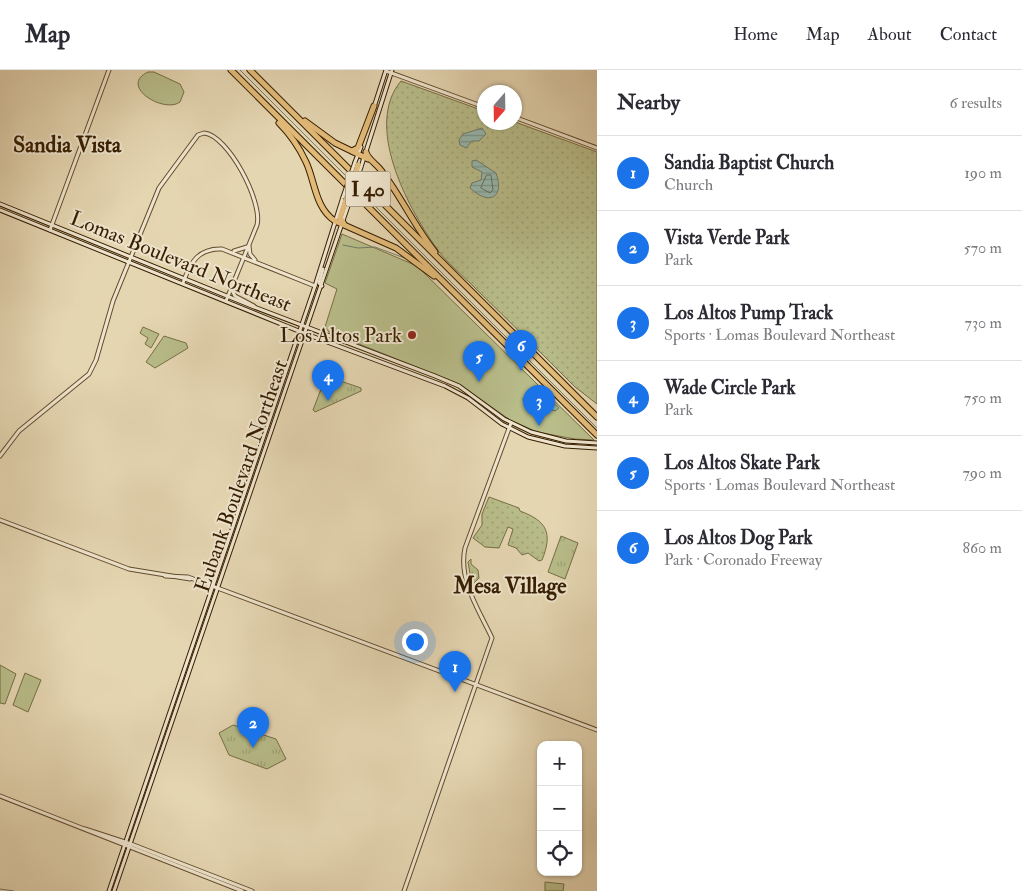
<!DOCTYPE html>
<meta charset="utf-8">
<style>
:root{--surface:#fff;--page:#f7f7f7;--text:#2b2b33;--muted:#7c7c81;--line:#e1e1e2;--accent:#1a73e8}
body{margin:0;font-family:"IM FELL Double Pica",serif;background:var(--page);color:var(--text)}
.controls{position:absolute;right:15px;bottom:15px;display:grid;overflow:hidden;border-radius:10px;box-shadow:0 1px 4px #0004}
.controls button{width:45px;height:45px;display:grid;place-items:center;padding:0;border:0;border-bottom:1px solid var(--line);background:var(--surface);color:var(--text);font:25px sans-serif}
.compass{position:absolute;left:477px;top:15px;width:45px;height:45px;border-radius:50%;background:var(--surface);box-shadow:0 1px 4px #0004;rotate:200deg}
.you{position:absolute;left:414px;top:571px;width:18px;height:18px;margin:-12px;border:4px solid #fff;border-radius:50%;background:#1a73e8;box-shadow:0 0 0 8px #1a73e833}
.badge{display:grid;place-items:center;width:32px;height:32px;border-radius:50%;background:var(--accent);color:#fff;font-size:16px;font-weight:700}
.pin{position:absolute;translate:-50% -41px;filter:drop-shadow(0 1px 2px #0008)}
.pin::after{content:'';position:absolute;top:26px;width:18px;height:15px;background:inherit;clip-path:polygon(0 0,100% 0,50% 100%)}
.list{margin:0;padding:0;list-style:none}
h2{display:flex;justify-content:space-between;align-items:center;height:65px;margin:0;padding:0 20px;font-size:21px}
h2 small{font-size:16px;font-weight:400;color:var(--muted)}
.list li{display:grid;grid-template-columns:32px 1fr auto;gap:15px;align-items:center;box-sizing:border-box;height:75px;padding:0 20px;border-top:1px solid var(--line)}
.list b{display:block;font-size:19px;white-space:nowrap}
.list p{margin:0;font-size:16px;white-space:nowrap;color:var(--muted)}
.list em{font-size:16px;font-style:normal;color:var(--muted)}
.icon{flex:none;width:28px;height:28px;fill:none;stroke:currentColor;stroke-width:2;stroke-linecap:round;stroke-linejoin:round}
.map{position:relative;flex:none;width:597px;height:821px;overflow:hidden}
header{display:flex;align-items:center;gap:30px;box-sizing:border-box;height:70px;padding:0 25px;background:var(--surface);border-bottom:1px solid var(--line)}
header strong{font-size:24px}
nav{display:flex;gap:28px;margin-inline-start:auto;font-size:18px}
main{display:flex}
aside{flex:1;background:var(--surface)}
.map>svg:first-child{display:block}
.grass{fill:url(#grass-dots);stroke:#776e45}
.park{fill:url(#park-tufts);stroke:#776e45}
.garden{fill:#b8bd8a;stroke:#776e45}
.water{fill:url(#water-rules);stroke:#707b6a}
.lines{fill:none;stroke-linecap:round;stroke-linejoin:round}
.shore{stroke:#666c58;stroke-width:1}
.stream{stroke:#707b6a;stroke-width:1}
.tertiary-casing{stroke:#624c2c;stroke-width:5}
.secondary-casing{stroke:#361e00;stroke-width:5}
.motorway-casing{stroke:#361e00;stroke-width:7}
.tertiary{stroke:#eee4cd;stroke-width:3}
.secondary{stroke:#eee4cd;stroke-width:3}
.motorway{stroke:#e2bb79;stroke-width:5}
.secondary-bridge-casing{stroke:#361e00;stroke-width:5;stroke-linecap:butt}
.motorway-bridge-casing{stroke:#361e00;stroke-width:7;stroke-linecap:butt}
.secondary-bridge{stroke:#eee4cd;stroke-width:3}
.motorway-bridge{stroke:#e2bb79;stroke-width:5}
.poi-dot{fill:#8f2418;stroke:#eee4cd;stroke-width:2}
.labels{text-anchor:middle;stroke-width:4;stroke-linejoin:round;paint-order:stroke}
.shield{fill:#eee4cd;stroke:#6d593e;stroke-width:1}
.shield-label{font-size:20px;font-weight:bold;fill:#361e00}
.street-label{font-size:21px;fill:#361e00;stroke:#eee4cd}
.poi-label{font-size:21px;fill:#361e00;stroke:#eee4cd;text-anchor:end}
.neighbourhood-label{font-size:22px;font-weight:bold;fill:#361e00;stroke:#eee4cd}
</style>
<header>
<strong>Map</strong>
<nav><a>Home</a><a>Map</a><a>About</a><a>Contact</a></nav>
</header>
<main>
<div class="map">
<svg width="597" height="821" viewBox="0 0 597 821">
<defs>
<pattern id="grass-dots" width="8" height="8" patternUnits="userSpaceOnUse" patternTransform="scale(1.25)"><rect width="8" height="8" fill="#b8bd8a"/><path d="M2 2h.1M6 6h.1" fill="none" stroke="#9fa275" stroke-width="1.8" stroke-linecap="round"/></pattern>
<pattern id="park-tufts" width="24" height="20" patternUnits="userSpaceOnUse" patternTransform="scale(1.25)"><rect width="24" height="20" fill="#b8bd8a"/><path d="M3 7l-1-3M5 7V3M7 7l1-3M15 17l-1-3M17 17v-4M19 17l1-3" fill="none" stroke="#9fa275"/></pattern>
<pattern id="water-rules" width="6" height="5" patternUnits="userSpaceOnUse" patternTransform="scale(1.25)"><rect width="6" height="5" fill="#96b9b0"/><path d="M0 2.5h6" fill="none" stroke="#7b968d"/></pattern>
</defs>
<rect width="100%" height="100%" fill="#e5d6b2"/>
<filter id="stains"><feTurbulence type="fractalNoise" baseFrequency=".004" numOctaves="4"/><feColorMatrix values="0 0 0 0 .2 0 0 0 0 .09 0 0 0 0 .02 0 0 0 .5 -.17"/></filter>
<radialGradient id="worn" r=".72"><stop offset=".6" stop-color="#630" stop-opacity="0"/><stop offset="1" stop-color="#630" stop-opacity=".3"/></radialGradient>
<g class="grass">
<path d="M401,11L484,41V52H515L597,82V334L575,317C542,284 510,252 477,220C464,206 445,192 435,176C407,136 364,55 401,11Z"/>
<path d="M489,427L519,438L520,441C547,451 553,463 542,490L539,491L528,483L522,485L516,478L508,475L513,459L508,457L499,478L485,477L473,468L482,455V444Z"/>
<polygon points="471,489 471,494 478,500 479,508 472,515 468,492"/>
</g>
<g class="park">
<polygon points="143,257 159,264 151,278 145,274 148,268 140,263"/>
<polygon points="326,306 361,318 361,321 315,342 313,340"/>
<polygon points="561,466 578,473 565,509 548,502"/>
<polygon points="233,655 276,669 286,689 267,699 229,685 219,663"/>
</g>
<g class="garden">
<path d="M148,2H154L180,14L184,22L180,32C164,44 118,16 148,2Z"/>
<polygon points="342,164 417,196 594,370 575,369 537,362 510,350 459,314 329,262 325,257 337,219 325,213"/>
<polygon points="164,266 186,273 188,278 155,298 146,292"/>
<polygon points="0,595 16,604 5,634 0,633"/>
<polygon points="25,603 41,610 28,642 13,635"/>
<polygon points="545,812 564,814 563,821 545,821"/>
</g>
<g class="water">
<polygon points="482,58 486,64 479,71 472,71 466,78 460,75 459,70 463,64"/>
<path d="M476,90L496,103C505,128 489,136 470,118L472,113L481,110L482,102L472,97V91Z"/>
<polygon points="523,328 552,332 559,338 555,341 523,331"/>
</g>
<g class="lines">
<polygon class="shore" points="487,105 491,105 493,120 490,123 481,118"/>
<g class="stream">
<polyline points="240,0 349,109"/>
<polyline points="355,116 597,358"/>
<polyline points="343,175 358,178 375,177 407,189"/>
<polyline points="0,819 14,821"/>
</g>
<g class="tertiary-casing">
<g id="tertiary">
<polyline points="386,1 484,37"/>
<polyline points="514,47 597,78"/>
<polyline points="50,160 109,0"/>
<polyline points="249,176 250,184 255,190"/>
<polyline points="234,181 247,177"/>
<path d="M183,213C190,193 198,178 222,179L315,216"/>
<polyline points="232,220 235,226 254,236"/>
<path d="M0,386L19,361L89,304L96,290L113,231L159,118L198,65L204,63C228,65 263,132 257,155L226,231"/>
<polyline points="0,450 129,499 190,509"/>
<polyline points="165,506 188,507 597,660"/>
<polyline points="0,726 242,821"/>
<polyline points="85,759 131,774 252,821"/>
<path d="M404,821L492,568C479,540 458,510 465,478L511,353"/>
</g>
</g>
<g class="secondary-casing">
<g id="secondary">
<polyline points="374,37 386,0"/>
<polyline points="355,92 361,77"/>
<polyline points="361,97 392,0"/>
<polyline points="0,134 254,237 435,306 459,316 504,349 531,362 566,371 597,373"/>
<polyline points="0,140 306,264 445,316 468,328 502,354 528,367 565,376 597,378"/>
<polyline points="322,216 319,213 323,199"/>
<polyline points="109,821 315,216 343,127"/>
<polyline points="114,821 349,133"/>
</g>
</g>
<g class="motorway-casing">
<g id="motorway">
<polyline points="231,0 597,365"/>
<polyline points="250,0 597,347"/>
<polyline points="305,51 335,73 368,89"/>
<path d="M279,53C290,64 299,77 306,92C315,111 315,138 335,151L396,178L434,206"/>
<polyline points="352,81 358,78 374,36"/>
<path d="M366,82C367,88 376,94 380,99C400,124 414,156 435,182"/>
<polyline points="344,154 340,148 346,130"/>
</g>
</g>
<use href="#tertiary" class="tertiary"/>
<use href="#secondary" class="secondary"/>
<use href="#motorway" class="motorway"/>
<g class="secondary-bridge-casing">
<g id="secondary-bridge">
<polyline points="343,127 355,92"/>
<polyline points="349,133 361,97"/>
</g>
</g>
<g class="motorway-bridge-casing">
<g id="motorway-bridge">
<polyline points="354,115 354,109 358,95"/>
<polyline points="346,130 351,114 350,107"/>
</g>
</g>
<use href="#secondary-bridge" class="secondary-bridge"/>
<use href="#motorway-bridge" class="motorway-bridge"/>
</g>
<circle class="poi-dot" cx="412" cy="265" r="5"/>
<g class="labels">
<rect class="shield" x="345.5" y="101.5" width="45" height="35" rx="4"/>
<g class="shield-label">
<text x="368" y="126">I 40</text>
</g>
<g class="street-label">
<text transform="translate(181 191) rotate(22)" y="7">Lomas Boulevard Northeast</text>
<text transform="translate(241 406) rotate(-71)" y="7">Eubank Boulevard Northeast</text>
</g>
<g class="poi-label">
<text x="402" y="272">Los Altos Park</text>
</g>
<g class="neighbourhood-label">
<text x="67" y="82">Sandia Vista</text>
<text x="510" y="523">Mesa Village</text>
</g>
</g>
<rect width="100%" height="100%" filter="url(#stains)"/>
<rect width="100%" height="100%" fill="url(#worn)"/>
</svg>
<div class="controls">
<button>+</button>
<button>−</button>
<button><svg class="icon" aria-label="locate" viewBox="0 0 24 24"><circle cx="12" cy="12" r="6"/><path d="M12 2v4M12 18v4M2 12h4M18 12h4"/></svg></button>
</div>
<svg class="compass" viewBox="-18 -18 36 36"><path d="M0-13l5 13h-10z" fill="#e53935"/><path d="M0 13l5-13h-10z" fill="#7c7c81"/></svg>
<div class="you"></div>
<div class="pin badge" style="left:455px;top:622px">1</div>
<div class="pin badge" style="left:253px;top:678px">2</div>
<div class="pin badge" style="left:539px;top:356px">3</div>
<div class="pin badge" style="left:328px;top:331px">4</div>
<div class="pin badge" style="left:479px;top:312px">5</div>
<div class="pin badge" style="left:521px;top:301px">6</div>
</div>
<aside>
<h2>Nearby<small>6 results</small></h2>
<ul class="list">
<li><span class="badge">1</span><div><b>Sandia Baptist Church</b><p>Church</p></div><em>190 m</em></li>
<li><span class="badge">2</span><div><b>Vista Verde Park</b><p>Park</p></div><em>570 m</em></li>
<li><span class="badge">3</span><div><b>Los Altos Pump Track</b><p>Sports · Lomas Boulevard Northeast</p></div><em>730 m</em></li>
<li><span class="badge">4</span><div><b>Wade Circle Park</b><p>Park</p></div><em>750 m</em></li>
<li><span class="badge">5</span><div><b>Los Altos Skate Park</b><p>Sports · Lomas Boulevard Northeast</p></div><em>790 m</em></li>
<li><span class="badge">6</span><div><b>Los Altos Dog Park</b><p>Park · Coronado Freeway</p></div><em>860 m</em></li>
</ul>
</aside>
</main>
